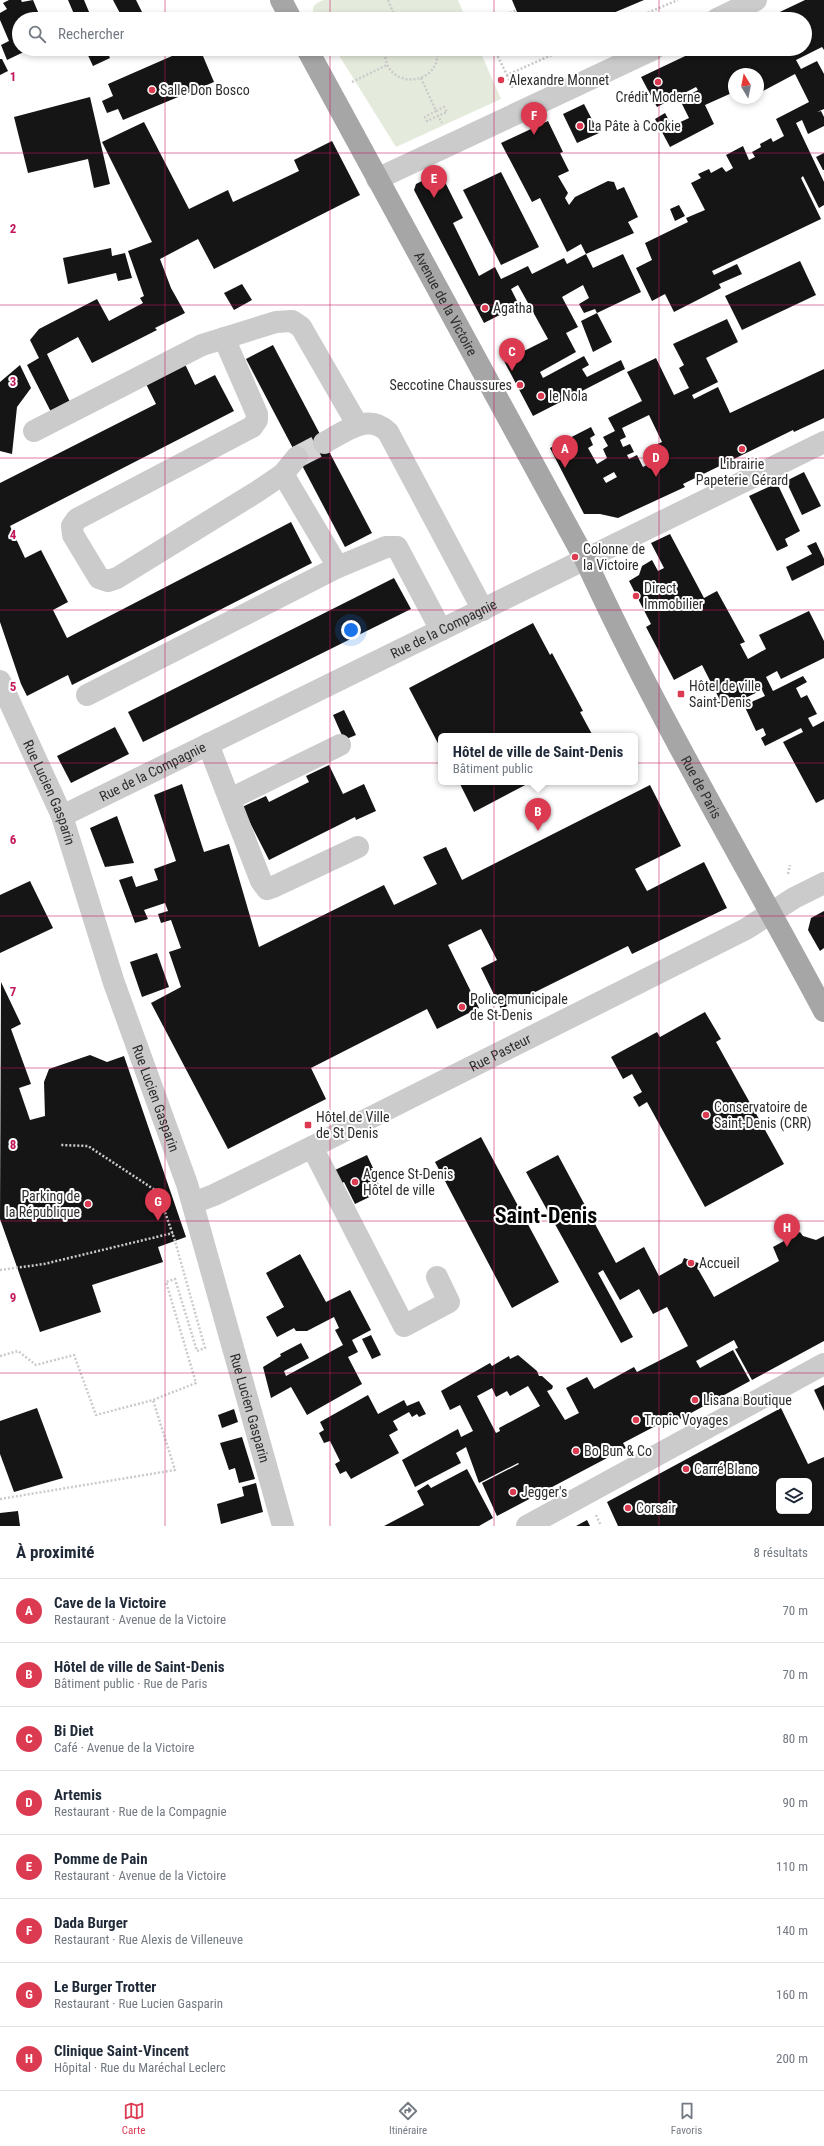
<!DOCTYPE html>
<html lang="fr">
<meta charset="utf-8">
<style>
:root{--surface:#fff;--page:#f6f6f7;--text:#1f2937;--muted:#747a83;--line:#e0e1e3;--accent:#db3a51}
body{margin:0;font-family:"Roboto Condensed",sans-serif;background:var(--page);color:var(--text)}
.controls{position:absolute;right:12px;bottom:12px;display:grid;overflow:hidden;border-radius:6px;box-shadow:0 2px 6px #0003}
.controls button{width:36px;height:36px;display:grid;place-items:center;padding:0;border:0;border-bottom:1px solid var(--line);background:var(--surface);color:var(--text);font:20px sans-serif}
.compass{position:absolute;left:728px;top:68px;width:36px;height:36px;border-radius:50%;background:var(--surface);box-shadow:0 2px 6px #0003;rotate:350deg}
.you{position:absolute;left:351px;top:630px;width:14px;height:14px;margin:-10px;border:3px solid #fff;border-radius:50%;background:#1a73e8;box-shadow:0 0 0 6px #1a73e833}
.badge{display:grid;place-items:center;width:26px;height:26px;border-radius:50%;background:var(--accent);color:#fff;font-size:13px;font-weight:700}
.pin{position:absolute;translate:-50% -33px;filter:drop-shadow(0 1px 2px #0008)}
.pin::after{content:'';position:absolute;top:21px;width:14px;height:12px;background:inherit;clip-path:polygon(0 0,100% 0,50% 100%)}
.popup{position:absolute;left:438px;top:733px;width:200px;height:52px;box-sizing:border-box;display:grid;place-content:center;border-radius:6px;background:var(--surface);filter:drop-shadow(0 1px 3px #0005);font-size:13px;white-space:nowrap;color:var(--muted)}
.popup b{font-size:15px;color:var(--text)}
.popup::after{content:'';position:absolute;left:50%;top:100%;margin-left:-8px;border:8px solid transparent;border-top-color:var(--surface)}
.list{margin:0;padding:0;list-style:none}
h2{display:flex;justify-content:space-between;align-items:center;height:52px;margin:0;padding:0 16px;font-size:17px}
h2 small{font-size:13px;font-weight:400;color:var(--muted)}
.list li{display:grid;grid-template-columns:26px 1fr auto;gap:12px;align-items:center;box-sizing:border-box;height:64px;padding:0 16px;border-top:1px solid var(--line)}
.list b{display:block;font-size:15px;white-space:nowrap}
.list p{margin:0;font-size:13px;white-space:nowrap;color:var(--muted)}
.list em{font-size:13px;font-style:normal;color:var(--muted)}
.icon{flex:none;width:22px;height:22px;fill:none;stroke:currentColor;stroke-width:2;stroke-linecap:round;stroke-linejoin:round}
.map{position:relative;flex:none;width:824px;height:1526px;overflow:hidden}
.search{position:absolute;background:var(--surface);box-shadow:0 2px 6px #0003;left:12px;right:12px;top:12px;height:44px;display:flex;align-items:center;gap:10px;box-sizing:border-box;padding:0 14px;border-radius:22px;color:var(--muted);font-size:15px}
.sheet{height:564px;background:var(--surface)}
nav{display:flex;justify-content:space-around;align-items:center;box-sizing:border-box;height:56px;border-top:1px solid var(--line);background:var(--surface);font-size:11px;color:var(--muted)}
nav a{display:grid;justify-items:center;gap:2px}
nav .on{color:var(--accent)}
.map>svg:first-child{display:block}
.green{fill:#e5ebdc}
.building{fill:#151515;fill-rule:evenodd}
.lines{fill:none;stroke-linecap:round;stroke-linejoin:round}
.minor-tunnel{stroke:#d5d5d5;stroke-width:22;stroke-dasharray:22 11;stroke-linecap:butt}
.path{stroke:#cbcbcb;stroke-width:2.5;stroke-dasharray:2 2;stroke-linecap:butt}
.minor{stroke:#cbcbcb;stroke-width:22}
.major{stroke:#a6a6a6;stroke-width:22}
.grid{fill:none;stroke:#c2185b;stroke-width:1;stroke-opacity:0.55}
.poi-dot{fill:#db3a51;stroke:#fff;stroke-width:1.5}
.labels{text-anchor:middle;stroke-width:4;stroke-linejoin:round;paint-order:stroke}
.poi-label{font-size:14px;fill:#2e2e2e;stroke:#fff;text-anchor:start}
.street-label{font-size:14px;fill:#2e2e2e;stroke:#fff}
.town-label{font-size:22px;font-weight:bold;fill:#000;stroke:#fff}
.grid-label{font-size:13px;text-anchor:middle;font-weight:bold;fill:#c2185b;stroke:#fff;stroke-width:4;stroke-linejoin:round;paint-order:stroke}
</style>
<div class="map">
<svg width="824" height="1526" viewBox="0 0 824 1526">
<rect width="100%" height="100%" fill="#fff"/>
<g class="green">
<path d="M324,0H458L466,19H316C310,8 313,4 324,0Z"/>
<polygon points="335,49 479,49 501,99 396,147"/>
</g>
<g class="building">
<polygon points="9,0 21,0 22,2 33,0 41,19 19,19 19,49 30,49 7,60 1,45 9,41 0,20 0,13 7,9 3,3"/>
<polygon points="68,0 84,0 92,19 64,19 74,14"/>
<polygon points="113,0 136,0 142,12 123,19"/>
<polygon points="512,0 644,0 599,19 520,19"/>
<polygon points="805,0 824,0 824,50 822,47 796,60 801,69 817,61 824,74 824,109 817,112 821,111 824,117 824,126 808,134 802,120 796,123 824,182 824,205 819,208 803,176 801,178 821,219 712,271 714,275 737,264 742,274 719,284 721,288 674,312 665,294 652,301 636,268 652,260 645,243 688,222 686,218 705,210 691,183 701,178 698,174 709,169 711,173 722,167 726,172 733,168 726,155 743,146 749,160 755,157 752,152 761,147 760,144 771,138 773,142 784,136 776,119 809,102 795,74 763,91 758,81 758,74 734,74 734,92 705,105 714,124 670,147 655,119 665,113 672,126 689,118 681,102 684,100 683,98 698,90 696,87 657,107 641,77 700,49 805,49 805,19 765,19"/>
<polygon points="85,49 106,49 110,58 93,66"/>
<polygon points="188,49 200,49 214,82 123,120 118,109 107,113 102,101 113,96 108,84"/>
<polygon points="0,59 2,59 8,71 0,75"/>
<polygon points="90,97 110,184 94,188 88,159 28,173 14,117"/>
<polygon points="584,104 599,133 577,143 563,114"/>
<polygon points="548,121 563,152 560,153 569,171 558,176 568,193 565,198 569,205 575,197 608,181 614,182 617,190 624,187 638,217 628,222 634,233 586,254 581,244 567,252 540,198 532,202 501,143"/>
<polygon points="144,122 189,209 228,190 233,202 299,171 294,160 332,141 360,195 214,269 198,239 160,259 171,288 185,313 155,328 157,330 92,363 78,337 47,354 70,402 51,412 27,365 39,358 30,340 39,329 97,299 109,321 143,303 140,298 144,296 128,251 152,242 102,142"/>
<polygon points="824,153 824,170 823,170 816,157"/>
<polygon points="440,172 463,218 453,223 479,276 495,267 501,279 528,266 532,274 564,258 567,264 586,254 593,268 623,254 641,292 597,313 612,342 593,352 581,321 597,313 595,309 584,313 579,304 589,298 583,285 562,297 578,327 566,333 576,352 540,372 543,378 584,356 589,365 582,369 587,377 621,360 625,369 533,416 504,361 548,339 518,285 511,289 519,305 484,323 414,190 416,184"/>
<polygon points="501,172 539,247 501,265 463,190"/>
<polygon points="679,205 685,216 675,221 670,209"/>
<polygon points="111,248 112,256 125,253 132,278 118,281 116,273 68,284 63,258"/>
<polygon points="800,261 816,295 742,330 725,296"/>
<polygon points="242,284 252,300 234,310 224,293"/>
<path d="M727,319L738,342L706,358L718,382L692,395L694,399L718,387L730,413L824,369V418L794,432L793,430L683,484L685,487L618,518L600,514H584L550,448L591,427L595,435L590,438L593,445L588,448L597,464L607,458L603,449L608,446L603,437L615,431L608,418L642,401L627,372L656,358L674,395L689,388L679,368L684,365L673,344ZM649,415L662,442L651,447L658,459L643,467L637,455L629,459L627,455L634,452L630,444L623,447L620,440L626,437L622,428ZM614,472L617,477L606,483L603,478Z"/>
<polygon points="273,345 372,533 345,547 246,359"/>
<polygon points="183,360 195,385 215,375 234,411 10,526 25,558 41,550 68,602 53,610 67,638 291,522 312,563 72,685 68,675 27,696 21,684 0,622 0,483 156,404 144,380"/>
<polygon points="20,365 31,388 17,407 12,454 0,451 0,382"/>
<polygon points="804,472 821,506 802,515 786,481"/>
<polygon points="777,483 800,531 785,539 788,546 777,551 749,496"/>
<polygon points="670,534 704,598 717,591 745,642 740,644 748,659 766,649 759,635 809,611 824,641 824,658 781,679 777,671 766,677 773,691 803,676 807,682 796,688 801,698 807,695 817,714 808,718 813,727 824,721 824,799 816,803 783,742 803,732 801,728 765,746 761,738 766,735 763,728 756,731 744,705 765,696 762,690 724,708 702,665 674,680 646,627 651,624 629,581 639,575 642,566 652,560 658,571 664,568 651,543"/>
<polygon points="816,542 824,559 824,565 792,581 786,567 812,554 807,546"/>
<polygon points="394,578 411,609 143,742 128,712"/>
<polygon points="533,623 550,655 552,653 583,711 580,712 593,736 441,736 441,749 409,688"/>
<polygon points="344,710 356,735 344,740 333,715"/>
<polygon points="115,727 129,754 71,783 57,756"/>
<polygon points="329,765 343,794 364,784 376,811 356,820 355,817 269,860 242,807 266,796 269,802 309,782 306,776"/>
<polygon points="459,782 531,782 474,812"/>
<polygon points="182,784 204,852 229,844 259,947 384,885 394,905 437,884 423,857 446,847 462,880 650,785 681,846 635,869 647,891 704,862 727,908 632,954 628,946 501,1009 481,968 497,960 481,929 448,945 479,1008 437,1029 427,1009 311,1068 326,1099 228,1149 151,1003 181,987 169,952 181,948 171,920 161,923 158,914 168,911 165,903 144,910 148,919 135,923 119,880 132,876 136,887 158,880 154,869 176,861 154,795"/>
<polygon points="117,816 134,863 105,867 90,828"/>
<polygon points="30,881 53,928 0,953 0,895"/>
<polygon points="824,911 824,948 820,951 808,930 811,918"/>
<polygon points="157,953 169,987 142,997 130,962"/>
<polygon points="1,982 21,1024 11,1029 31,1084 19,1088 30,1120 45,1116 44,1082 49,1069 90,1055 107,1062 124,1056 186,1237 158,1247 163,1262 92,1285 101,1312 40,1332 0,1219"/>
<polygon points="705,1012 721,1039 716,1042 784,1164 705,1207 647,1102 639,1107 633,1097 642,1092 632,1074 623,1079 611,1057 657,1032 660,1037"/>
<polygon points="481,1137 559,1282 512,1308 435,1162"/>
<polygon points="367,1155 373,1168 371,1168 382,1191 355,1204 344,1182 342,1183 335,1170"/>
<path d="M558,1155L616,1263L644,1247L659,1276L682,1263L684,1258L701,1264L698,1269L714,1297L779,1261L773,1247L800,1232L803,1236L816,1240L824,1236V1341L752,1380L735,1349L738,1348L734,1340L696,1361L700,1368L733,1350L750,1381L667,1426L665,1421L623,1443L626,1448L497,1516L482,1483L519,1464L518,1463L479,1483L466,1447L456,1453L461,1463L415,1487L402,1460L458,1429L461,1437L473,1431L460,1405L450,1410L441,1391L490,1363L492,1366L509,1356L510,1359L518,1355L537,1371L539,1376H542L553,1386L552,1389L547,1391L565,1420L579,1413L566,1388L587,1377L594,1389L634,1367L637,1372L688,1346L667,1307L653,1314L639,1289L620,1300L603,1270L598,1273L633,1337L621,1343L526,1172ZM528,1386L540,1406L499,1428L500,1431L496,1433L477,1396L492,1388L496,1397L507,1391L510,1396Z"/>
<polygon points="300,1254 326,1302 350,1290 371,1330 352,1340 358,1352 348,1357 362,1384 307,1415 291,1387 271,1398 263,1367 281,1356 280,1354 301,1343 309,1358 284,1371 286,1376 343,1345 335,1330 339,1328 334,1317 307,1331 296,1331 294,1328 277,1337 266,1317 284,1307 266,1273"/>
<polygon points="371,1335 381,1355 372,1359 362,1339"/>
<polygon points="824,1385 824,1411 814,1390"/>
<polygon points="368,1395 378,1414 404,1400 407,1406 419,1401 426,1414 419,1417 417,1414 412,1417 409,1412 393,1421 398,1430 389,1435 399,1453 351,1479 346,1471 340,1474 335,1464 340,1461 330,1441 324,1443 319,1433 324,1430 320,1422"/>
<polygon points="37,1408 63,1478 14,1492 0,1454 0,1421"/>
<path d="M781,1408L808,1464L824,1457V1526H618L607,1502ZM779,1481H809V1511H779Z"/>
<polygon points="234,1409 238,1422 222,1428 218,1415"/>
<polygon points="242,1437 255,1479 239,1483 235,1468 229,1470 220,1443"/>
<polygon points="467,1469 493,1518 479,1526 384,1526 424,1505 417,1491 428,1484 431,1488"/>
<polygon points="256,1483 263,1512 221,1524 217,1504 244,1496 242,1487"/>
<polygon points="18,1511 20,1526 0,1526 0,1513"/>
<polygon points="587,1520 590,1526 576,1526"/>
</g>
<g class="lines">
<polyline class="minor-tunnel" points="297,457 324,443"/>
<g class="path">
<polyline points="388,0 396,19"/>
<polyline points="610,14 613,19"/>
<polyline points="495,19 517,10"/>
<polyline points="633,19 678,0"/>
<path d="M385,49C382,92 443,87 437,49"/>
<polyline points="494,49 507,75 565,49"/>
<polyline points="507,75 513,89"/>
<polyline points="421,78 436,111 425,117 427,121 438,116 442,123"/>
<polyline points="352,82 387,65"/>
<polyline points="436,111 444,107 447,112 438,116"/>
<polyline points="788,874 790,865"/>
<polyline points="0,1270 44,1264 173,1233"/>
<polyline points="0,1356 18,1351 36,1365 74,1355 96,1415 153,1400 196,1383 166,1282 175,1279 197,1351 205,1348 175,1241 158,1192 88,1146 61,1145"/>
<polyline points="0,1499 175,1470 153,1400"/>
<polyline points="596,1515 601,1526"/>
</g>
<g class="minor">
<polyline points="717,19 756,0"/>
<polyline points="377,179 654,49"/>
<polyline points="224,338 257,414 257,420 252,427 77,519 72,526 73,535 99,578 108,581 117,578 258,491 283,474 297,457"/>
<polyline points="34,431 202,345 276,322 292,321 301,327 357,424"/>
<path d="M324,443C344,432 368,412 388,432L483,610"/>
<polyline points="338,567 386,547 397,547 441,630"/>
<path id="s1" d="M0,681L62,816L114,983L187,1184L283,1526"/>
<polyline points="87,695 338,567 283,474"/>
<polyline points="208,744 261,881 267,889 273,887 358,847"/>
<polyline points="230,799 340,745"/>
<path id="s2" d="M62,816L824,442"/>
<polyline points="312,1147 404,1326 449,1302 437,1277"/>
<path id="s3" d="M193,1203L214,1195L312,1147L746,929L794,898L824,883"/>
<polyline points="527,1526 824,1364"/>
</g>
<g class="major">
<polyline points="281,0 291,19"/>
<path id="s4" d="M307,49L585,559C656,714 744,861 824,1011"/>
</g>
</g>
<path class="grid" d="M165,0V19M330,0V19M494,0V19M659,0V19M165,49V1526M330,49V1526M494,49V1526M659,49V1526M0,153H824M0,305H824M0,458H824M0,610H824M0,763H824M0,916H824M0,1068H824M0,1221H824M0,1373H824"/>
<g class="poi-dot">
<circle cx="501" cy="80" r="4"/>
<circle cx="658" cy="82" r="4"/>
<circle cx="152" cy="90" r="4"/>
<circle cx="580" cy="126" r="4"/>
<circle cx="485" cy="308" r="4"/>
<circle cx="520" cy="385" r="4"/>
<circle cx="541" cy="396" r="4"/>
<circle cx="742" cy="449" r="4"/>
<circle cx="575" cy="557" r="4"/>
<circle cx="636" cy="596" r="4"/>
<rect x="677" y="690" width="8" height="8" rx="2"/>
<circle cx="462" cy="1007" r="4"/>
<circle cx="706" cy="1115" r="4"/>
<rect x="304" y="1121" width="8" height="8" rx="2"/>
<circle cx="355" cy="1182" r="4"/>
<circle cx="88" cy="1204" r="4"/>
<circle cx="691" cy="1263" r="4"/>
<circle cx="695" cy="1400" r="4"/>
<circle cx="636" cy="1420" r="4"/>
<circle cx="576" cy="1451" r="4"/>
<circle cx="686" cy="1469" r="4"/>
<circle cx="513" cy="1492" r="4"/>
<circle cx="628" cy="1508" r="4"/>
</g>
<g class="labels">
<g class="poi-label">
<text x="509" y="85">Alexandre Monnet</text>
<text x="160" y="95">Salle Don Bosco</text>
<text x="658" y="102" text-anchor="middle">Crédit Moderne</text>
<text x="588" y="131">La Pâte à Cookie</text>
<text x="493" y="313">Agatha</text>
<text x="512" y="390" text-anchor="end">Seccotine Chaussures</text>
<text x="549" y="401">le Nola</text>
<text x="742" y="469" text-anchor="middle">Librairie<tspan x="742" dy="16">Papeterie Gérard</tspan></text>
<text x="583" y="554">Colonne de<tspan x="583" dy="16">la Victoire</tspan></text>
<text x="644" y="593">Direct<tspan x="644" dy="16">Immobilier</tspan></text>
<text x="689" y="691">Hôtel de ville<tspan x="689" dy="16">Saint-Denis</tspan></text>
<text x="470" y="1004">Police municipale<tspan x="470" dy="16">de St-Denis</tspan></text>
<text x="714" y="1112">Conservatoire de<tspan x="714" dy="16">Saint-Denis (CRR)</tspan></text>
<text x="316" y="1122">Hôtel de Ville<tspan x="316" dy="16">de St Denis</tspan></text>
<text x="363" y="1179">Agence St-Denis<tspan x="363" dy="16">Hôtel de ville</tspan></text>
<text x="80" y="1201" text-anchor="end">Parking de<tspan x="80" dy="16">la République</tspan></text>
<text x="699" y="1268">Accueil</text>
<text x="703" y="1405">Lisana Boutique</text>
<text x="644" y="1425">Tropic Voyages</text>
<text x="584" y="1456">Bo Bun &amp; Co</text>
<text x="694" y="1474">Carré Blanc</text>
<text x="521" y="1497">Jegger's</text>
<text x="636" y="1513">Corsair</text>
</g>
<g class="street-label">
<text dy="5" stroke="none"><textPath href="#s4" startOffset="290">Avenue de la Victoire</textPath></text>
<text dy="5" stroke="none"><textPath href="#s2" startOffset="425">Rue de la Compagnie</textPath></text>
<text dy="5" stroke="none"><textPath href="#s2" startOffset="101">Rue de la Compagnie</textPath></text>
<text dy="5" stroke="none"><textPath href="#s4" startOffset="837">Rue de Paris</textPath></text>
<text dy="5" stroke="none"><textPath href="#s1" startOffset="122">Rue Lucien Gasparin</textPath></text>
<text dy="5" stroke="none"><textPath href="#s3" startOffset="342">Rue Pasteur</textPath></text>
<text dy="5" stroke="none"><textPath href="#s1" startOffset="446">Rue Lucien Gasparin</textPath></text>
<text dy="5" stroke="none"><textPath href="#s1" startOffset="770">Rue Lucien Gasparin</textPath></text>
</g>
<g class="town-label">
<text x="546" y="1223">Saint-Denis</text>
</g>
</g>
<g class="grid-label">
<text x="13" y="81">1</text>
<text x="13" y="233">2</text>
<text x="13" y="386">3</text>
<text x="13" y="539">4</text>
<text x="13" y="691">5</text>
<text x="13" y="844">6</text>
<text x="13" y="996">7</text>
<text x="13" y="1149">8</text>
<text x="13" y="1302">9</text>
</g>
</svg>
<div class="controls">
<button><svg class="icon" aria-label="layers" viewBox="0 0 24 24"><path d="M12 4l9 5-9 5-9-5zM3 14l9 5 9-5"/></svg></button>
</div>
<svg class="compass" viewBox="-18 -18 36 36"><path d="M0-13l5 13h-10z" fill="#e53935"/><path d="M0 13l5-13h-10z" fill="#747a83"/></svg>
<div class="you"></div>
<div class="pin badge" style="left:565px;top:468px">A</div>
<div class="pin badge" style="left:538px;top:831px">B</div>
<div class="popup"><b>Hôtel de ville de Saint-Denis</b>Bâtiment public</div>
<div class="pin badge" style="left:512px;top:371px">C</div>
<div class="pin badge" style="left:656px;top:477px">D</div>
<div class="pin badge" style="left:434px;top:198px">E</div>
<div class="pin badge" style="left:534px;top:135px">F</div>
<div class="pin badge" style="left:158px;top:1221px">G</div>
<div class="pin badge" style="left:787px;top:1247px">H</div>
<div class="search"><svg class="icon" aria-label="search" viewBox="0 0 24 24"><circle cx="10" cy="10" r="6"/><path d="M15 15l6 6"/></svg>Rechercher</div>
</div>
<section class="sheet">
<h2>À proximité<small>8 résultats</small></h2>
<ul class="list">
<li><span class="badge">A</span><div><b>Cave de la Victoire</b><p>Restaurant · Avenue de la Victoire</p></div><em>70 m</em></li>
<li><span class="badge">B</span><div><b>Hôtel de ville de Saint-Denis</b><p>Bâtiment public · Rue de Paris</p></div><em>70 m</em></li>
<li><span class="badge">C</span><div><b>Bi Diet</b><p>Café · Avenue de la Victoire</p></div><em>80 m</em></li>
<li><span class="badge">D</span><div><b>Artemis</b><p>Restaurant · Rue de la Compagnie</p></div><em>90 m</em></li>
<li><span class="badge">E</span><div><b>Pomme de Pain</b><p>Restaurant · Avenue de la Victoire</p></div><em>110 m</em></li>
<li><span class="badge">F</span><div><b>Dada Burger</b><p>Restaurant · Rue Alexis de Villeneuve</p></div><em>140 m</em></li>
<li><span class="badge">G</span><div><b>Le Burger Trotter</b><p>Restaurant · Rue Lucien Gasparin</p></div><em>160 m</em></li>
<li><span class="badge">H</span><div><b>Clinique Saint-Vincent</b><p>Hôpital · Rue du Maréchal Leclerc</p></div><em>200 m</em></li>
</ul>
</section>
<nav>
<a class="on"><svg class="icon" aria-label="map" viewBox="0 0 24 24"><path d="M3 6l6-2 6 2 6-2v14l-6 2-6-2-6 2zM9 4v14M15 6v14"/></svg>Carte</a>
<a><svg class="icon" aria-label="directions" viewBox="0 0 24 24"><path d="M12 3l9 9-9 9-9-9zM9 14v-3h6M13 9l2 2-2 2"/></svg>Itinéraire</a>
<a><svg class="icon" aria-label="saved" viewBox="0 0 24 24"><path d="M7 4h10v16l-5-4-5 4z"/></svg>Favoris</a>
</nav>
